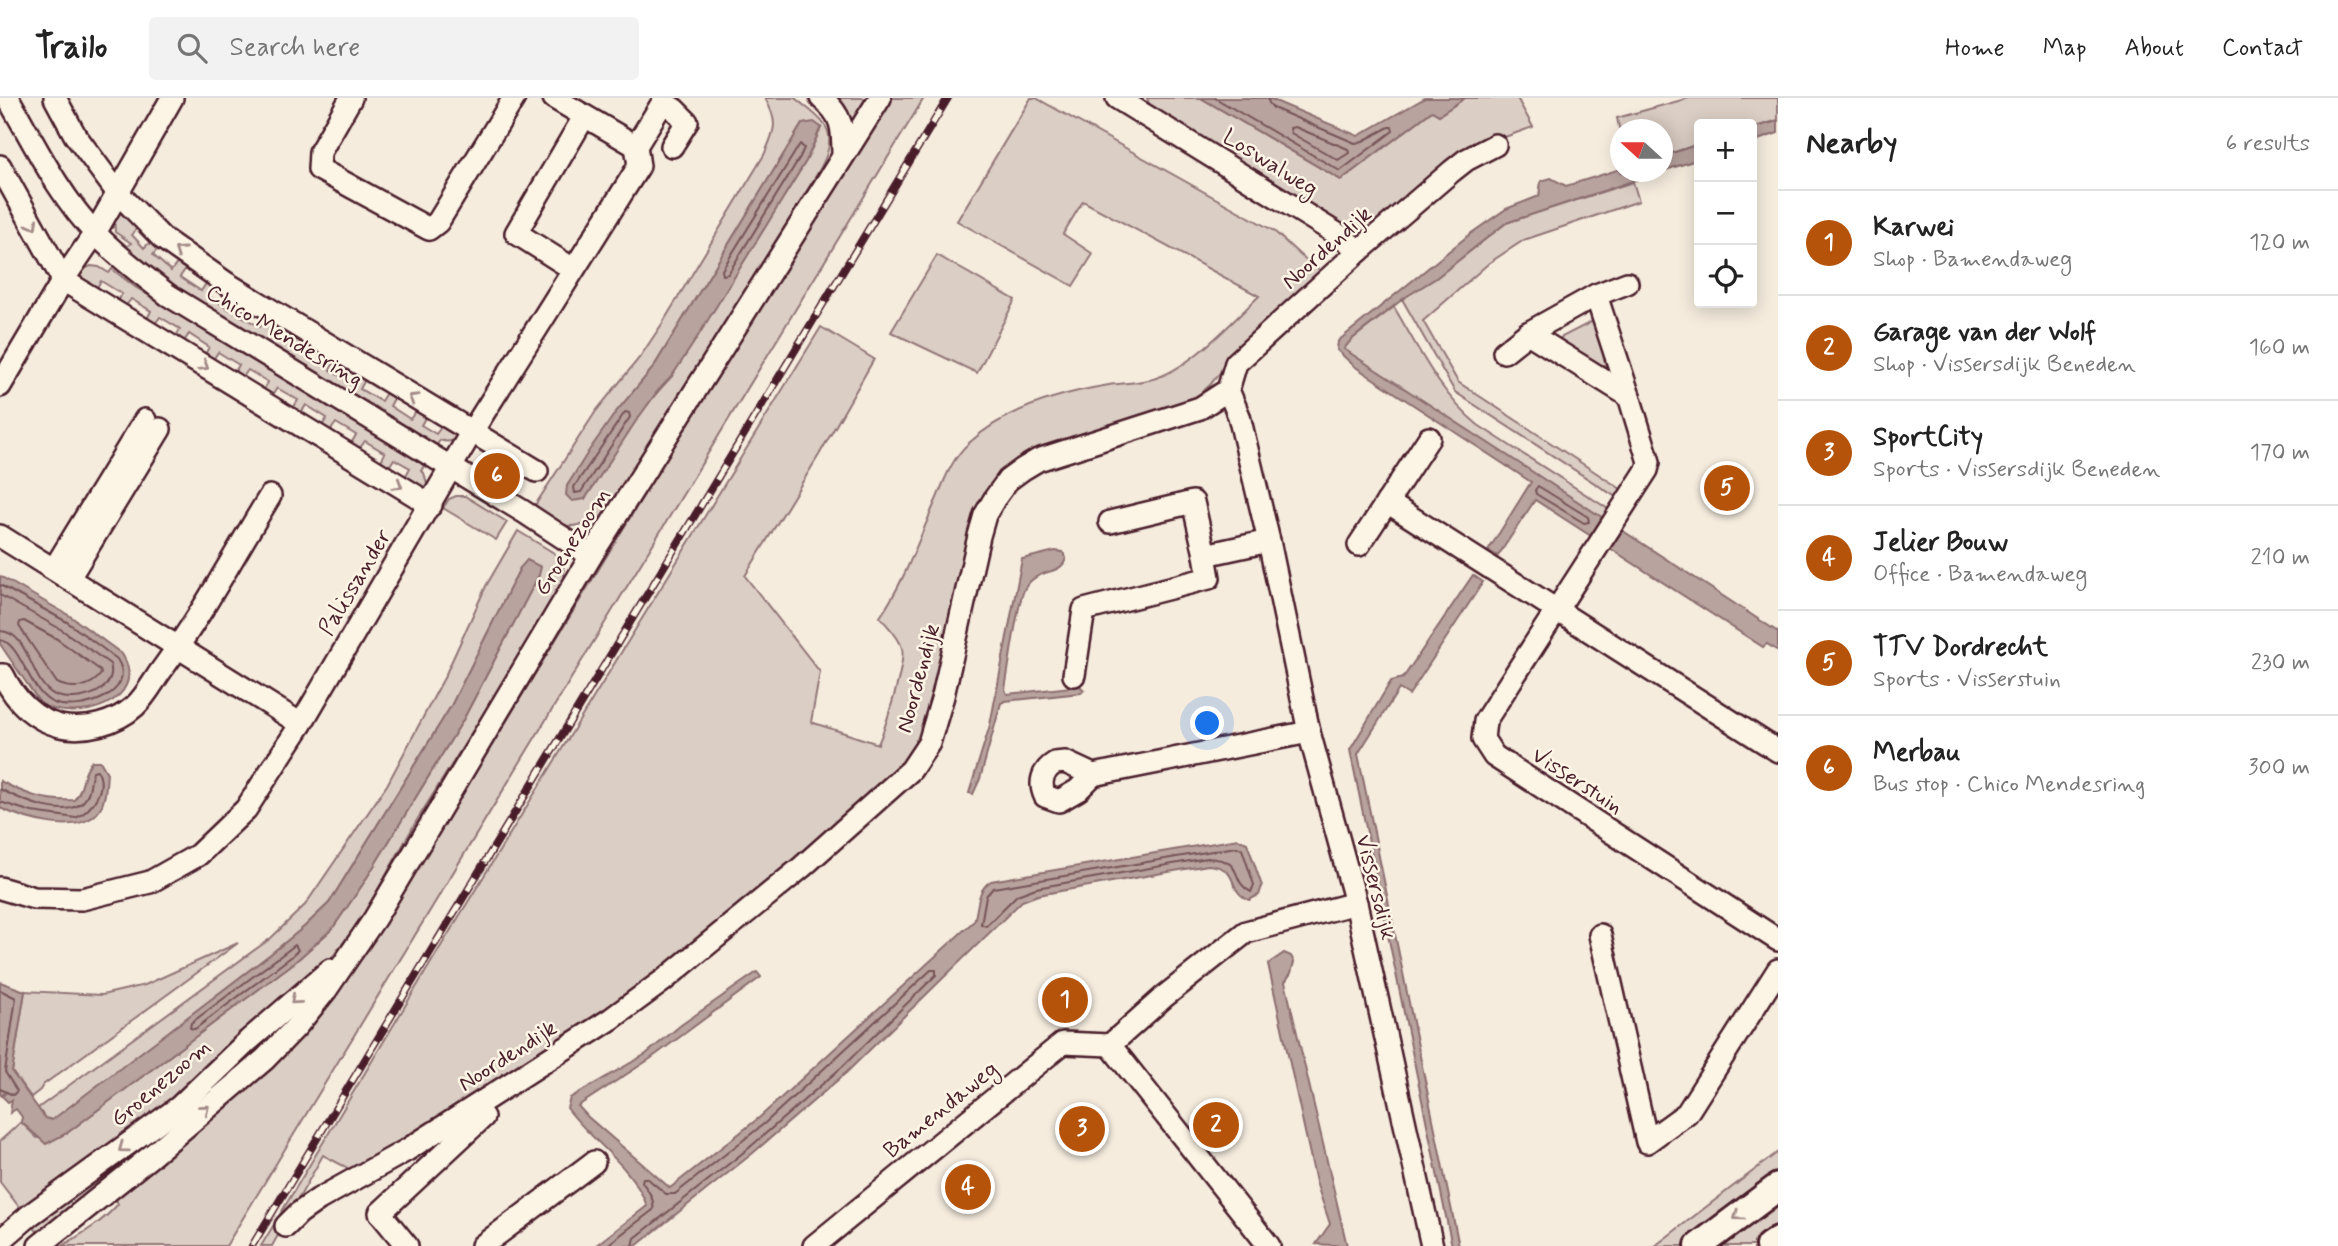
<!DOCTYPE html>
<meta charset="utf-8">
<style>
:root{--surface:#fff;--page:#f2f2f2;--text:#222;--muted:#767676;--line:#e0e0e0;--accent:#b45309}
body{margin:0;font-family:Mynerve,sans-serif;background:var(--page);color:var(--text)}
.controls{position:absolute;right:21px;top:21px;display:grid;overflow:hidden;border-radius:7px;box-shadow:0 4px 18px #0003}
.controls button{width:63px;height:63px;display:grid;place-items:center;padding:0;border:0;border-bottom:2px solid var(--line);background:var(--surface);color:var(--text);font:35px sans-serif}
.compass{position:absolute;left:1610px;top:21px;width:63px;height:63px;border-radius:50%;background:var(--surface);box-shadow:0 4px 18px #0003;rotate:291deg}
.you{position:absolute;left:1208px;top:626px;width:24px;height:24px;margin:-18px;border:5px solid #fff;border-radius:50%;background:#1a73e8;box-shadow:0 0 0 10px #1a73e833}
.badge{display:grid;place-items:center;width:46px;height:46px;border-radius:50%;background:var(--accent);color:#fff;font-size:23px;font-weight:700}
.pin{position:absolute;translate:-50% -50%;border:4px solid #fff;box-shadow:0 2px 7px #0006}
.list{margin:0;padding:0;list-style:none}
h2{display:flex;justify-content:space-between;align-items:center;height:91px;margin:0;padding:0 28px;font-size:30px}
h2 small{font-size:23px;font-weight:400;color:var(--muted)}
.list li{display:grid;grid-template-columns:46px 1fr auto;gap:21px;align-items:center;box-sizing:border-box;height:105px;padding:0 28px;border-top:2px solid var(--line)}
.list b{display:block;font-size:26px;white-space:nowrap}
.list p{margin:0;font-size:23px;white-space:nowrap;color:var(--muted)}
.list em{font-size:23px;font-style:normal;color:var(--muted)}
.icon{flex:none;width:38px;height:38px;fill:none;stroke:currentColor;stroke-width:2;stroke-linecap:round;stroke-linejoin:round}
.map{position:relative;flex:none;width:1778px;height:1148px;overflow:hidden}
header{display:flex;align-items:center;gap:42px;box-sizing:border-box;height:98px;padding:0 35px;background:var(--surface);border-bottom:2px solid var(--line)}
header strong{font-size:33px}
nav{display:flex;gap:38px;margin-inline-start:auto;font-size:24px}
.search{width:490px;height:63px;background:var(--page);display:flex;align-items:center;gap:18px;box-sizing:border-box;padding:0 24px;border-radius:7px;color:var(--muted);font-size:26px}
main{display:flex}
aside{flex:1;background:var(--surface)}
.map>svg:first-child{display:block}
.green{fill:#dbcec4;stroke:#927678;stroke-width:2;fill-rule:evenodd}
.water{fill:#b8a39e;stroke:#8c6e70;stroke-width:2}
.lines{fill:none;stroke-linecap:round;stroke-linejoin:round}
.shore{stroke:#765459;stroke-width:2}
.minor-casing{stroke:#4a1f2b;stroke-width:26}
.major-casing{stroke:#4a1f2b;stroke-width:32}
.minor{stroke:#fcf5e5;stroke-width:21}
.major{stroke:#fcf5e5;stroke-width:26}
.rail-casing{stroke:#4a1f2b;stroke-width:8}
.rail{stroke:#fcf5e5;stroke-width:5;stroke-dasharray:16;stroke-linecap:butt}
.oneway{stroke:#a38a88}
.labels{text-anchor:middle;stroke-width:5;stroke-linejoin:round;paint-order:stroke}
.street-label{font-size:23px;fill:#4a1f2b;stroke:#fcf5e5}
</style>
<header>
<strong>Trailo</strong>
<div class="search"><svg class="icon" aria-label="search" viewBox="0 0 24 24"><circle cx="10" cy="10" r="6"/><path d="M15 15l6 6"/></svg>Search here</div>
<nav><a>Home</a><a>Map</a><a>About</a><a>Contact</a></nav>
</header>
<main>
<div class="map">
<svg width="1778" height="1148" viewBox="0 0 1778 1148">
<rect width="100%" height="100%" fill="#f5ecde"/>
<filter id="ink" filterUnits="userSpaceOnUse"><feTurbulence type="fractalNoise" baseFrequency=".0143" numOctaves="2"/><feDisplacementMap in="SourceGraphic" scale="14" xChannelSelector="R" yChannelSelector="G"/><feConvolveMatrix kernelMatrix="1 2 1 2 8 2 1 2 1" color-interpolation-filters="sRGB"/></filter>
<g filter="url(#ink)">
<g class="green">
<path d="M765,0H795C804,8 817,16 824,26C841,48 813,81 802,101L606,418C572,433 564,431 532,412L596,313L640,259L662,226L764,57C775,32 779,25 765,0ZM802,26L821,30L806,63L672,278C637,314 612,359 585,401L567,388L616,314L653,270Z"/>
<polygon points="831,0 872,0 851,35"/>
<path d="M885,0H924L226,1148H62C82,1136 103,1124 118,1106L116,1101L123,1093L298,937L363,859Z"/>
<path d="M1031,0H1036L1274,133L1300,157L1325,176L1229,263L1210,287L1183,311L1033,356L1006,370L995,386L936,606L908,667L638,898L357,1075L323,1057L272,1148H261L444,843L821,229L874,261L819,357L745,478L820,574L811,624L878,646C885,631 906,564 902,550C899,538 887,528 880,519C905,483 919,440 937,400C945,380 953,359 969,345C1006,311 1060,295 1109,287C1124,285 1141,285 1156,280C1191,269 1232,224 1259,198L1083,103L1063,136L1093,156L1073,188L957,123Z"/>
<polygon points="1147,0 1201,0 1341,82 1432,13 1439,17 1465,0 1517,0 1533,29 1485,46 1361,141 1153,17"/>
<polygon points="1689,0 1778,0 1778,22 1752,30 1752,26 1699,26 1699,46 1663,58 1662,32 1620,32 1620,34 1617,20"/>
<polygon points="1633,84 1639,103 1524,142 1489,165 1423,223 1458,284 1624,393 1619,401 1455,294 1402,201 1436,180 1506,125"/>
<path d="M121,107L139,127L132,137L144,150L154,140L161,146L153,157L171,173L181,161L188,167L180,179L201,193L209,181L216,186L209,198L229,211L238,199L247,206L240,217L260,229L268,216L278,222L269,236L290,247L298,235L306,239L299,252L321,267L328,254L337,260L330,272L350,284L359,272L367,278L360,291L381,303L389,290L397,295L390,308L410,321L420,308L428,315L421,327L436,336L444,325L460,334C454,342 450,346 440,342L437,347L416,338L186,198L126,149L131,145L115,134L114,119Z"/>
<polygon points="937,157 1015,202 977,275 891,234"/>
<polygon points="91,168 99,169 109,175 112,171 135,189 410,355 424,368 421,373 424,375 428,389 424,394 404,381 410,370 394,361 387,372 379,367 385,355 365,343 357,354 349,349 356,337 336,325 328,336 320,331 327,320 306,307 299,319 291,314 298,302 277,290 270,301 261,296 268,284 248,272 240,283 232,278 239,267 218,254 211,265 203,260 209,249 189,236 181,248 174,243 180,231 160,219 152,230 145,225 151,213 131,201 123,212 115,207 122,196 101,183 94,194 76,182 84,171"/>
<path d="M1394,209C1419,251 1439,295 1478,327L1613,414L1607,423L1343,251L1351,242Z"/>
<polygon points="1599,220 1611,262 1599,271 1556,242"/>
<polygon points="456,398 465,398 507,424 496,442 443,410 449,401"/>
<polygon points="518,433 554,455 563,467 565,485 417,722 363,818 333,858 298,894 177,1004 23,1114 0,1084 0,1043 21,1024 37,1040 67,1035 295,864 332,831 363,786 463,622 539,477 520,470 451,608 329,805 304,829 272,855 62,1016 52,1022 45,1021 38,1010 271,840 305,807 387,687 445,578 486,488"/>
<polygon points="238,845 43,987 40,992 31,999 12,974 25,893 102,897 145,887"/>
<polygon points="321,886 273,944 40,1136 29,1125"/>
<polygon points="1778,1054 1778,1086 1698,1148 1655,1148"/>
<polygon points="1778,1107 1778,1135 1761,1148 1724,1148"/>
</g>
<g class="water">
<polygon points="1201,0 1268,0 1358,38 1425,0 1465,0 1439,17 1432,13 1341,82"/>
<polygon points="1778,23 1778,35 1752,44 1752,30"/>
<polygon points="814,24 821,29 806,63 695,243 672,278 657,294 636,323 585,401 572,403 566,397 567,388 590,351 616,314 653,270 802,26"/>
<polygon points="1699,46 1699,61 1506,125 1436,180 1404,200 1351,242 1344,251 1778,534 1778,553 1767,546 1763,549 1535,402 1498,458 1488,453 1531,384 1354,268 1337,252 1338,243 1470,136 1506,111 1539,98 1541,83 1551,80 1566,88 1620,71 1620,74 1662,74 1663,58"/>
<path d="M1055,453L1063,454L1066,460C1062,478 1038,469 1025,490C1017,503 1009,571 1005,591L1007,596L1080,588L1084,592L1081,595L1005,603L1001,605L980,681L973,696L969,695L990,627L1022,461Z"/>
<polygon points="527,462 541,469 539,477 463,622 363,786 332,831 295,864 67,1035 46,1046 21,1024 22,1019 16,1011 10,1015 12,1002 8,1004 2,998 6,995 1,997 0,996 0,884 25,893 12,974 45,1020 52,1022 272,855 304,829 329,805 451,608 520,470"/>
<polygon points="1473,477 1483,484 1409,597 1399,591 1358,656 1459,1148 1452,1148 1350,652 1391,583 1403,580"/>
<path d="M0,478L70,518L122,556C151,602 76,628 40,605L0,546Z"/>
<path d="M92,663H100L107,675C106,687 106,702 99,713C79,739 24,721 0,710V683C25,696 45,704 74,702C85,691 81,675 92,663Z"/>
<path d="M1238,741L1247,745L1262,788L1259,797L1249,802C1225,792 1242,770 1208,767L1038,797L1022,803L847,974L753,1055L636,1148H595L647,1108C633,1068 591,1043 567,1010L570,1000L646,956L681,927L757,874L761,879L650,961L578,1008L588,1019L670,1090L760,1019L974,823C979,809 976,792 991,783Z"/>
<polygon points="1284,855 1291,858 1294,864 1291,875 1285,884 1347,1148 1316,1146 1330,1126 1316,1084 1268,866"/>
</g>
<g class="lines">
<g class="shore">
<polyline points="1215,0 1340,73 1393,33 1392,29 1389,29 1361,44 1355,45 1273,10 1269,5 1268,0"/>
<polygon points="1295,29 1348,51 1349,55 1338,62 1291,35 1290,30"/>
<polygon points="800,46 804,50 800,59 728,176 723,177 722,172"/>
<polygon points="625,314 629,315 630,319 581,394 575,395 574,389"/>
<polygon points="1538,388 1588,419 1589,424 1584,425 1536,396 1535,392"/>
<path d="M0,487L67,524L117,561C139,595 80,615 54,605C29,596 21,544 0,542"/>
<path d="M0,497L62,532L110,566C119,594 76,606 55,597C29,585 31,534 0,533"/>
<path d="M24,523L57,541L100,572L101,576C91,590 72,592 57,585L19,528L20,524Z"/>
<path d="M0,691C19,701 70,725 86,700C91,692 90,681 93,673L97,672C108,690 92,712 76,720L32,714L0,704"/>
<path d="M1236,749L1242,751L1254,787L1251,794C1228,782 1247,762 1207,760L1036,790L1017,797L986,828L981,826L986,798L993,790Z"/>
<polygon points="295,847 298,852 291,859 195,931 190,930 191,925"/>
<polyline points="0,892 16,900 5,974 17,993 13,997 0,991"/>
<path d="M606,1148L653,1112C655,1101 648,1092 642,1084L643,1080H647L666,1096H675L765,1025L931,872H936V877L842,969L749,1050L635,1140L633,1148"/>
</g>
<g class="minor-casing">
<g id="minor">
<path d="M8,0C35,47 59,98 97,137C119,160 144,178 168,197L524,414L591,458"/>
<polyline points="55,0 75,37 117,94 162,140 226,185 537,373"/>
<polyline points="351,0 320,54 319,71 429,131 438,124 514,0"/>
<path d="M821,0C843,17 843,31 843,57"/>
<polyline points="1117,0 1342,139 1359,153"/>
<polyline points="636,48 663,4 674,11 687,24 672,48"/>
<polyline points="0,68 63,182 431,407"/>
<polyline points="573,171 516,135 584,19"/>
<polyline points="1596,197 1627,185"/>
<polyline points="1528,235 1629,298 1649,364 1647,372 1485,623 1483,641 1494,658 1778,842"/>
<polyline points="1504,254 1528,235 1596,197 1629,298"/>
<polyline points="0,288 63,182 95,135 172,0"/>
<polyline points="1228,292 1239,318 1269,443 1309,634 1356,805 1432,1148"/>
<polyline points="1387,404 1778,653"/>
<polyline points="1110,424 1193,404 1205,457 1269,443"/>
<polyline points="0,438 301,626"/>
<polyline points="1359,447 1429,340"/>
<polyline points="54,471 145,322"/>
<polyline points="69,480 160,331"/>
<path d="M0,577H3C15,602 32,621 60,628C85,633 115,626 135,608C146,598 154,582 163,570C203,515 235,455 270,398"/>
<polyline points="1074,577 1084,512 1209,480 1205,457"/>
<path d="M1093,677L1078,692L1059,703L1045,698C1039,685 1042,673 1055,665L1065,664L1093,677L1309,634"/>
<polyline points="0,790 34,800 82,801 150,784 198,757 246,711 301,626 471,335 639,68 636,48 554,0"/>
<polyline points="1600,837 1647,1044 1687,1015 1778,872"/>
<polyline points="286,1128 299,1115 319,1101 407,1052 611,921 664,882 802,769 911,672 929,645 943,598 979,438 985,417 995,400 1008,382 1023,371 1038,362 1200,310 1228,292 1236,265 1359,153 1452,73 1466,62 1495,47"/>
<polyline points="0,1143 30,1117 179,1009 249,942 330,872"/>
<polyline points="39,1148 150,1059 265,961 296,929 326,892 375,820 591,458 880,0"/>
<polyline points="407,1148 380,1115 483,1019 475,1009"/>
<polyline points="482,1148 594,1064"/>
<polyline points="814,1148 1063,945 1110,947"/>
<polyline points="1269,1148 1110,947 1165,898 1246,834 1356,805"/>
</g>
</g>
<g class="major-casing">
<g id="major">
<polyline points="1699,1148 1778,1089"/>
<polyline points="1769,1148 1778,1142"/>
</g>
</g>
<use href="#minor" class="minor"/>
<use href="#major" class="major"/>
<g class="rail-casing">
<polyline id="rail" points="252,1148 948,0"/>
</g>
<use href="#rail" class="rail"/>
</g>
<defs><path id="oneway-chevron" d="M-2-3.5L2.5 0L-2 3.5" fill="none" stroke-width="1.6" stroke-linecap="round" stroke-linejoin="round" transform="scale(1.75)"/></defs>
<g class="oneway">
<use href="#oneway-chevron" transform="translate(33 127) rotate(61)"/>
<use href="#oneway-chevron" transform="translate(179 153) rotate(-145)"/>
<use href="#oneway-chevron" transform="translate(204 268) rotate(32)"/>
<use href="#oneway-chevron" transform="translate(413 300) rotate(-149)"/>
<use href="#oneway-chevron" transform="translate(398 387) rotate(32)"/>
<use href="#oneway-chevron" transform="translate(295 902) rotate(139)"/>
<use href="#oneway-chevron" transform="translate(205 1011) rotate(-40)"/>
<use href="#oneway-chevron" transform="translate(123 1050) rotate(144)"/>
<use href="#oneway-chevron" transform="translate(1738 1118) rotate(144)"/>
</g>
</g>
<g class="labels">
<g class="street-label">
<text transform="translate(1271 64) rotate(32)" y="8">Loswalweg</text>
<text transform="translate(1326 149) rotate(-42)" y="8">Noordendijk</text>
<text transform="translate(285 237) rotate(31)" y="8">Chico Mendesring</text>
<text transform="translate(571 443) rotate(-58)" y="8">Groenezoom</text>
<text transform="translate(354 484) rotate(-59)" y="8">Palissander</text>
<text transform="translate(917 580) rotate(-75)" y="8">Noordendijk</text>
<text transform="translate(1578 682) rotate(33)" y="8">Visserstuin</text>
<text transform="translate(1377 789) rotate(76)" y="8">Vissersdijk</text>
<text transform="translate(507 957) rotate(-33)" y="8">Noordendijk</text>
<text transform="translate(160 984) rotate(-40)" y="8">Groenezoom</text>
<text transform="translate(940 1011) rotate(-39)" y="8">Bamendaweg</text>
</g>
</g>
</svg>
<div class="controls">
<button>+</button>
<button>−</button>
<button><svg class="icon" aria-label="locate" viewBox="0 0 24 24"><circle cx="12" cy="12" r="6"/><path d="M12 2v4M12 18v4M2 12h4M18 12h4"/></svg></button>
</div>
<svg class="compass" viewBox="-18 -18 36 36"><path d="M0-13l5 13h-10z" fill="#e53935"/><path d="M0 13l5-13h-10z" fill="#767676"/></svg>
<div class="you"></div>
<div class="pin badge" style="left:1065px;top:902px">1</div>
<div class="pin badge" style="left:1216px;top:1027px">2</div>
<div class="pin badge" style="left:1082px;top:1031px">3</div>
<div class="pin badge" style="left:968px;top:1089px">4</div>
<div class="pin badge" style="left:1727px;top:390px">5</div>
<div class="pin badge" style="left:497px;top:378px">6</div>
</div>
<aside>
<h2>Nearby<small>6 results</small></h2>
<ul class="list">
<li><span class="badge">1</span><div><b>Karwei</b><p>Shop · Bamendaweg</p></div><em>120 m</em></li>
<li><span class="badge">2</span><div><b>Garage van der Wolf</b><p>Shop · Vissersdijk Beneden</p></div><em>160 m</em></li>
<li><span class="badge">3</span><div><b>SportCity</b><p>Sports · Vissersdijk Beneden</p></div><em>170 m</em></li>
<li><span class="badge">4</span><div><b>Jelier Bouw</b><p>Office · Bamendaweg</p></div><em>210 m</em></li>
<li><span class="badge">5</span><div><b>TTV Dordrecht</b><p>Sports · Visserstuin</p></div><em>230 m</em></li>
<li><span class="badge">6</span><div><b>Merbau</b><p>Bus stop · Chico Mendesring</p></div><em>300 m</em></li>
</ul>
</aside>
</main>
